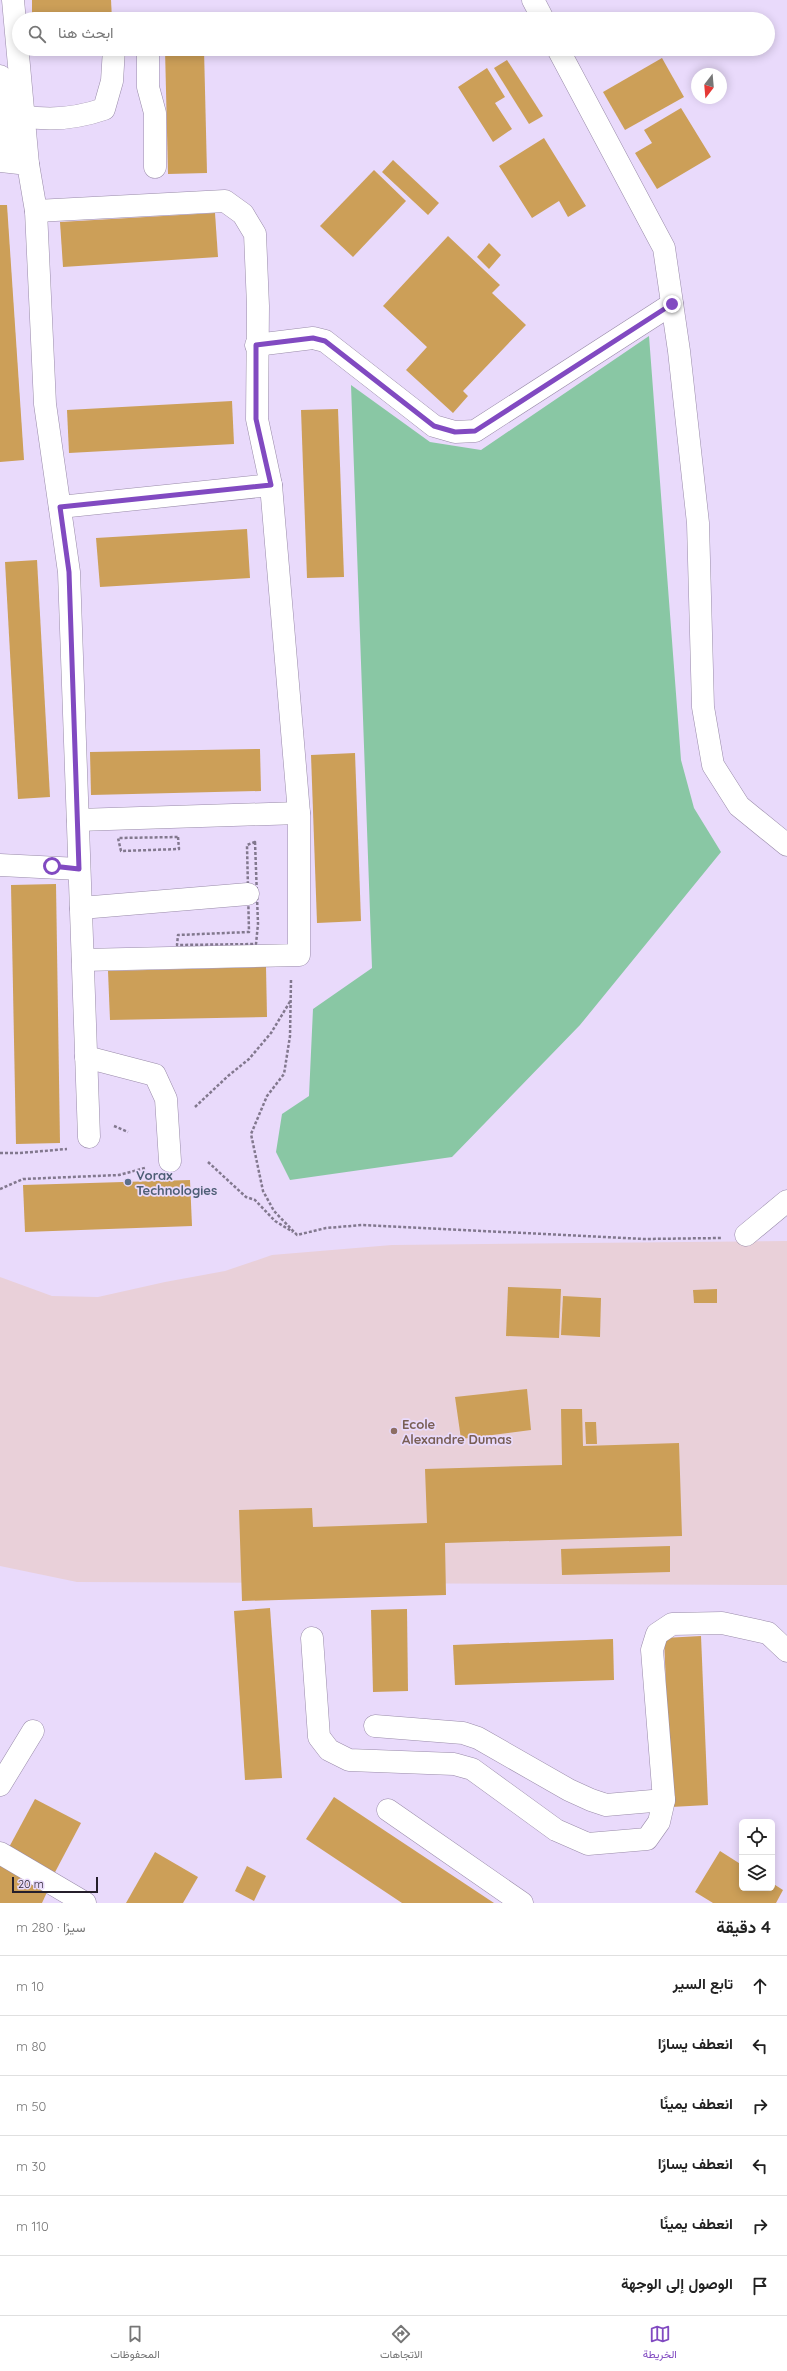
<!DOCTYPE html>
<html lang="ar">
<meta charset="utf-8">
<style>
:root{--surface:#fff;--page:#f2f2f2;--text:#222;--muted:#767676;--line:#e0e0e0;--accent:#814ac1}
body{margin:0;font-family:Quicksand,Vazirmatn,sans-serif;background:var(--page);color:var(--text);direction:rtl}
.controls{position:absolute;right:12px;bottom:12px;display:grid;overflow:hidden;border-radius:6px;box-shadow:0 2px 10px #0003}
.controls button{width:36px;height:36px;display:grid;place-items:center;padding:0;border:0;border-bottom:1px solid var(--line);background:var(--surface);color:var(--text);font:20px sans-serif}
.compass{position:absolute;left:691px;top:68px;width:36px;height:36px;border-radius:50%;background:var(--surface);box-shadow:0 2px 10px #0003;rotate:196deg}
.scale{position:absolute;left:12px;bottom:10px;width:86px;box-sizing:border-box;padding-left:4px;border:2px solid #251f2b;border-top:0;font-size:11px;line-height:14px;white-space:nowrap;color:#251f2b;-webkit-text-stroke:3px #e9dafb;paint-order:stroke}
.stop{position:absolute;width:12px;height:12px;margin:-9px;border:3px solid #814ac1;border-radius:50%;background:#fff}
.stop.end{background:#814ac1;border-color:#fff;box-shadow:0 1px 4px #0008}
.list{margin:0;padding:0;list-style:none}
h2{display:flex;justify-content:space-between;align-items:center;height:52px;margin:0;padding:0 16px;font-size:17px}
h2 small{font-size:13px;font-weight:400;color:var(--muted)}
.list li{display:grid;grid-template-columns:26px 1fr auto;gap:12px;align-items:center;box-sizing:border-box;height:60px;padding:0 16px;border-top:1px solid var(--line)}
.list b{display:block;font-size:15px;white-space:nowrap}
.list em{font-size:13px;font-style:normal;color:var(--muted)}
.icon{flex:none;width:22px;height:22px;fill:none;stroke:currentColor;stroke-width:2;stroke-linecap:round;stroke-linejoin:round}
.map{position:relative;flex:none;width:787px;height:1903px;overflow:hidden;direction:ltr}
.search{position:absolute;background:var(--surface);box-shadow:0 2px 10px #0003;left:12px;right:12px;top:12px;height:44px;display:flex;align-items:center;gap:10px;box-sizing:border-box;padding:0 14px;border-radius:22px;color:var(--muted);font-size:15px}
.sheet{height:412px;background:var(--surface)}
nav{display:flex;justify-content:space-around;align-items:center;box-sizing:border-box;height:56px;border-top:1px solid var(--line);background:var(--surface);font-size:11px;color:var(--muted)}
nav a{display:grid;justify-items:center;gap:2px}
nav .on{color:var(--accent)}
.map>svg:first-child{display:block}
.education{fill:#e9d0d9}
.green{fill:#89c7a4}
.building{fill:#cc9f58}
.lines{fill:none;stroke-linecap:round;stroke-linejoin:round}
.minor-casing{stroke:#998ba9;stroke-width:23}
.path{stroke:#82788e;stroke-width:2.5;stroke-dasharray:3 2;stroke-linecap:butt}
.minor{stroke:#fff;stroke-width:22}
.route{stroke:#814ac1;stroke-width:5}
.service-dot{fill:#5c6f8a;stroke:#e9dafb;stroke-width:1.5}
.education-dot{fill:#8d6e63;stroke:#e9dafb;stroke-width:1.5}
.labels{text-anchor:middle;stroke-width:3.5;stroke-linejoin:round;paint-order:stroke}
.service-label{font-size:13px;font-weight:bold;fill:#4e5e75;stroke:#e9dafb;text-anchor:start}
.education-label{font-size:13px;font-weight:bold;fill:#785e54;stroke:#e9dafb;text-anchor:start}
</style>
<div class="map">
<svg width="787" height="1903" viewBox="0 0 787 1903">
<rect width="100%" height="100%" fill="#e9dafb"/>
<polygon class="education" points="787,1241 787,1585 77,1582 0,1566 0,1277 52,1296 98,1297 165,1282 225,1271 272,1255 392,1245"/>
<polygon class="green" points="649,336 681,760 694,808 721,852 580,1025 452,1157 290,1180 276,1152 282,1114 309,1096 313,1009 372,968 351,385 430,442 481,450"/>
<g class="building">
<polygon points="32,0 111,0 112,19 32,19"/>
<polygon points="165,49 204,49 207,173 168,174"/>
<polygon points="662,58 684,97 625,130 603,92"/>
<polygon points="507,60 543,116 529,124 494,68"/>
<polygon points="487,68 505,97 495,103 512,129 493,142 458,87"/>
<polygon points="681,108 711,157 657,189 635,153 652,143 644,130"/>
<polygon points="544,138 586,206 568,217 559,201 532,218 499,166"/>
<polygon points="393,160 439,203 428,215 382,172"/>
<polygon points="374,170 406,201 353,257 320,226"/>
<polygon points="0,205 7,205 24,460 0,462"/>
<polygon points="215,213 218,257 63,267 60,222"/>
<polygon points="448,236 500,285 492,293 526,325 463,391 468,396 453,413 406,370 427,347 383,306"/>
<polygon points="489,243 501,255 489,269 477,257"/>
<polygon points="232,401 234,444 69,453 67,410"/>
<polygon points="338,409 344,577 307,578 301,410"/>
<polygon points="247,529 250,578 100,587 96,538"/>
<polygon points="37,560 50,797 18,799 5,562"/>
<polygon points="260,749 261,791 91,795 90,752"/>
<polygon points="355,753 361,921 317,923 311,755"/>
<polygon points="56,884 60,1143 16,1144 11,885"/>
<polygon points="266,967 267,1017 110,1020 108,971"/>
<polygon points="190,1180 192,1226 25,1232 23,1185"/>
<polygon points="508,1287 561,1289 559,1338 506,1336"/>
<polygon points="717,1289 717,1303 694,1303 693,1290"/>
<polygon points="563,1296 601,1298 600,1337 561,1335"/>
<polygon points="527,1389 531,1430 461,1439 455,1397"/>
<polygon points="561,1409 582,1409 583,1446 679,1443 682,1536 445,1543 446,1595 242,1601 239,1510 312,1508 313,1527 427,1523 425,1469 562,1465"/>
<polygon points="585,1422 596,1422 597,1444 586,1444"/>
<polygon points="670,1546 670,1572 562,1575 561,1549"/>
<polygon points="270,1608 282,1778 245,1780 234,1611"/>
<polygon points="407,1609 408,1691 373,1692 371,1610"/>
<polygon points="701,1636 708,1805 671,1807 664,1638"/>
<polygon points="613,1639 614,1680 455,1685 453,1645"/>
<polygon points="334,1797 494,1903 402,1903 306,1839"/>
<polygon points="35,1799 81,1823 53,1876 7,1851"/>
<polygon points="720,1851 742,1865 742,1888 772,1888 772,1883 783,1890 776,1903 713,1903 695,1892"/>
<polygon points="155,1852 198,1877 183,1903 126,1903"/>
<polygon points="0,1865 48,1890 42,1903 0,1903"/>
<polygon points="247,1866 266,1876 254,1901 235,1891"/>
</g>
<g class="lines">
<g class="minor-casing">
<g id="minor">
<polyline points="13,0 28,164"/>
<polyline points="533,0 543,19"/>
<polyline points="148,49 148,87 155,113 155,167"/>
<polyline points="558,49 664,248 679,351 698,523 703,707 713,765 739,806 787,845"/>
<polyline points="0,76 7,161"/>
<path d="M23,116C51,121 78,118 104,109L112,81L114,49"/>
<polyline points="0,161 28,164 36,211 45,404 69,572 89,1137"/>
<polyline points="36,211 225,201 243,214 255,234 258,306 257,419 271,485 299,813 299,955 83,960"/>
<polyline points="256,345 313,338 325,341 434,426 455,432 475,431 672,304"/>
<polyline points="60,507 271,485"/>
<polyline points="78,820 299,813"/>
<polyline points="0,865 79,869"/>
<polyline points="81,908 248,894"/>
<polyline points="86,1057 155,1075 166,1099 170,1161"/>
<polyline points="746,1235 787,1201"/>
<polyline points="312,1638 319,1737 329,1750 349,1760 454,1764 472,1769 556,1830 588,1844 647,1839 659,1822 664,1800 652,1650 657,1634 672,1624 722,1623 768,1633 787,1651"/>
<polyline points="375,1726 463,1733 478,1738 569,1790 591,1800 606,1805 664,1800"/>
<polyline points="0,1785 33,1731"/>
<polyline points="388,1810 522,1903"/>
<polyline points="0,1853 85,1903"/>
</g>
</g>
<g class="path">
<polygon points="178,837 179,849 121,851 118,838"/>
<polygon points="255,842 258,924 256,944 177,945 178,935 249,932 247,845"/>
<polyline points="291,980 290,1036 284,1074 267,1096 251,1134 263,1191 274,1211 297,1235 326,1228 362,1225 645,1239 721,1238"/>
<polyline points="195,1107 228,1076 249,1059 271,1033 291,1000"/>
<polyline points="114,1126 128,1132"/>
<polyline points="0,1153 20,1153 67,1149"/>
<polyline points="208,1162 246,1197 255,1200 275,1221 293,1232"/>
<polyline points="0,1189 23,1179 119,1175 145,1168"/>
</g>
<use href="#minor" class="minor"/>
</g>
<g class="lines">
<polyline class="route" points="52,866 79,869 69,572 60,507 271,485 256,419 256,345 313,338 325,341 434,426 455,432 475,431 672,304"/>
</g>
<circle class="service-dot" cx="128" cy="1182" r="4"/>
<circle class="education-dot" cx="394" cy="1431" r="4"/>
<g class="labels">
<g class="service-label">
<text x="136" y="1180">Vorax<tspan x="136" dy="15">Technologies</tspan></text>
</g>
<g class="education-label">
<text x="402" y="1429">Ecole<tspan x="402" dy="15">Alexandre Dumas</tspan></text>
</g>
</g>
</svg>
<div class="controls">
<button><svg class="icon" aria-label="locate" viewBox="0 0 24 24"><circle cx="12" cy="12" r="6"/><path d="M12 2v4M12 18v4M2 12h4M18 12h4"/></svg></button>
<button><svg class="icon" aria-label="layers" viewBox="0 0 24 24"><path d="M12 4l9 5-9 5-9-5zM3 14l9 5 9-5"/></svg></button>
</div>
<svg class="compass" viewBox="-18 -18 36 36"><path d="M0-13l5 13h-10z" fill="#e53935"/><path d="M0 13l5-13h-10z" fill="#767676"/></svg>
<div class="scale">20 m</div>
<div class="stop" style="left:52px;top:866px"></div>
<div class="stop end" style="left:672px;top:304px"></div>
<div class="search"><svg class="icon" aria-label="search" viewBox="0 0 24 24"><circle cx="10" cy="10" r="6"/><path d="M15 15l6 6"/></svg>ابحث هنا</div>
</div>
<section class="sheet">
<h2>4 دقيقة<small>سيرًا · 280 m</small></h2>
<ul class="list">
<li><svg class="icon" aria-label="ahead" viewBox="0 0 24 24"><path d="M12 20V5M6 11l6-6 6 6"/></svg><div><b>تابع السير</b></div><em>10 m</em></li>
<li><svg class="icon" aria-label="left" viewBox="0 0 24 24"><path d="M17 20v-9H6M10 6l-5 5 5 5"/></svg><div><b>انعطف يسارًا</b></div><em>80 m</em></li>
<li><svg class="icon" aria-label="right" viewBox="0 0 24 24"><path d="M7 20v-9h11M14 6l5 5-5 5"/></svg><div><b>انعطف يمينًا</b></div><em>50 m</em></li>
<li><svg class="icon" aria-label="left" viewBox="0 0 24 24"><path d="M17 20v-9H6M10 6l-5 5 5 5"/></svg><div><b>انعطف يسارًا</b></div><em>30 m</em></li>
<li><svg class="icon" aria-label="right" viewBox="0 0 24 24"><path d="M7 20v-9h11M14 6l5 5-5 5"/></svg><div><b>انعطف يمينًا</b></div><em>110 m</em></li>
<li><svg class="icon" aria-label="arrive" viewBox="0 0 24 24"><path d="M6 21V4h12l-3 4 3 4H6"/></svg><div><b>الوصول إلى الوجهة</b></div></li>
</ul>
</section>
<nav>
<a class="on"><svg class="icon" aria-label="map" viewBox="0 0 24 24"><path d="M3 6l6-2 6 2 6-2v14l-6 2-6-2-6 2zM9 4v14M15 6v14"/></svg>الخريطة</a>
<a><svg class="icon" aria-label="directions" viewBox="0 0 24 24"><path d="M12 3l9 9-9 9-9-9zM9 14v-3h6M13 9l2 2-2 2"/></svg>الاتجاهات</a>
<a><svg class="icon" aria-label="saved" viewBox="0 0 24 24"><path d="M7 4h10v16l-5-4-5 4z"/></svg>المحفوظات</a>
</nav>
